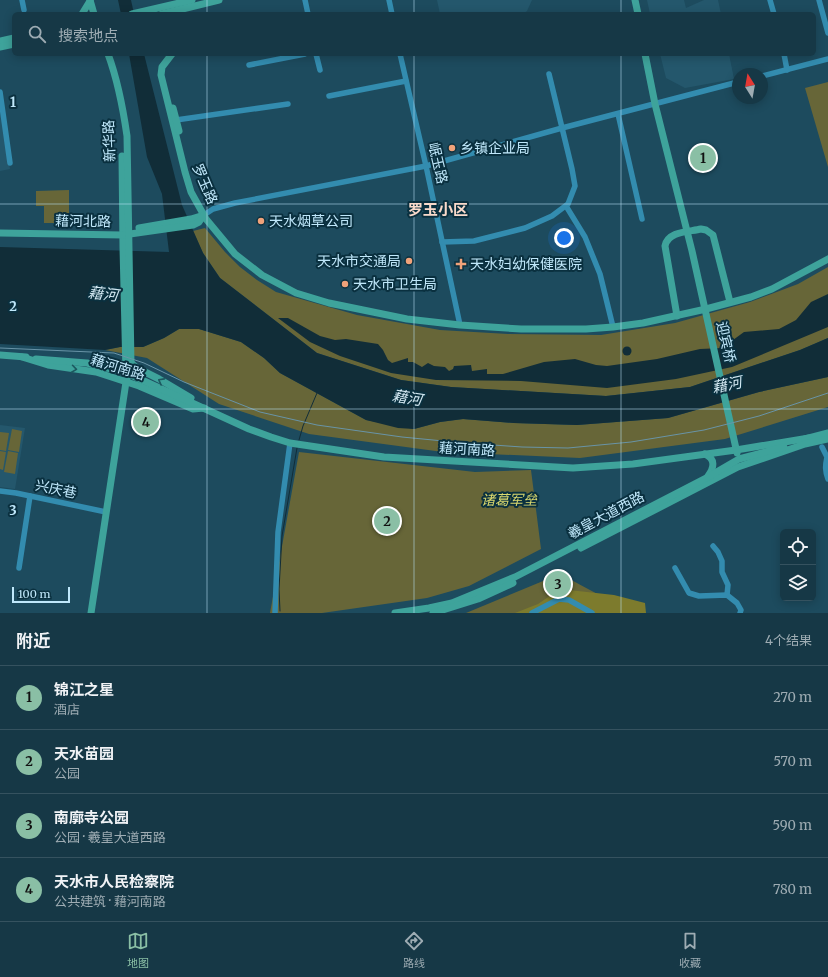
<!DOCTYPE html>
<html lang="zh">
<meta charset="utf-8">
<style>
:root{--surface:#163846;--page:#1f3f4d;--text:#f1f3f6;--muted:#9eacb3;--line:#35525f;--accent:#8abfa5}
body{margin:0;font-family:Merriweather,"Noto Sans SC",serif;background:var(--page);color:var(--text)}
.controls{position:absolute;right:12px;bottom:12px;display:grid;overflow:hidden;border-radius:6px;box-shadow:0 2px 10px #0003}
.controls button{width:36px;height:36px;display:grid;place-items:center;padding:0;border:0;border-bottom:1px solid var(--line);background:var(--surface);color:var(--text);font:20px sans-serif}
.compass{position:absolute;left:732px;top:68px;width:36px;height:36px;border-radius:50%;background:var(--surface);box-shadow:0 2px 10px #0003;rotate:349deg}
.scale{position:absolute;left:12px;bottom:10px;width:58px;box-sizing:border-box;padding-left:4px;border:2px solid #c0e8fb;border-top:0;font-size:11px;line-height:14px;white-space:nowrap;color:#c0e8fb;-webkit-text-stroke:3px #0a303f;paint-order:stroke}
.you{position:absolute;left:564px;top:238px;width:14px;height:14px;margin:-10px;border:3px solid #fff;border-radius:50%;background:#1a73e8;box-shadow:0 0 0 6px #1a73e833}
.badge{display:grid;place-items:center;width:26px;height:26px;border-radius:50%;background:var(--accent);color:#111;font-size:13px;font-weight:700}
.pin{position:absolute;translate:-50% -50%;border:2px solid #fff;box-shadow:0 1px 4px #0006}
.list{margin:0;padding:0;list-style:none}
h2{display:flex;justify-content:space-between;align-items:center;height:52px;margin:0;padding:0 16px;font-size:17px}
h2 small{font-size:13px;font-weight:400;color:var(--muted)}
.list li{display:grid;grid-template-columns:26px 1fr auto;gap:12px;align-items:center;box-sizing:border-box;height:64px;padding:0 16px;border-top:1px solid var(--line)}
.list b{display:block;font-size:15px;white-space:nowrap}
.list p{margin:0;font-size:13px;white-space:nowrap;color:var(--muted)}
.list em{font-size:13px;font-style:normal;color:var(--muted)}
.icon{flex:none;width:22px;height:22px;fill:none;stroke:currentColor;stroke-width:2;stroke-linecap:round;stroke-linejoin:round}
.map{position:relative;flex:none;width:828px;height:613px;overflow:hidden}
.search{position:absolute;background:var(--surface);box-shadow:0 2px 10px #0003;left:12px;right:12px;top:12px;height:44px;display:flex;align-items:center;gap:10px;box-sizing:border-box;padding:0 14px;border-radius:6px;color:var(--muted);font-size:15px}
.sheet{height:308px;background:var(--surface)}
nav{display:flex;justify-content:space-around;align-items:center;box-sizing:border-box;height:56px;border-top:1px solid var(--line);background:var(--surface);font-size:11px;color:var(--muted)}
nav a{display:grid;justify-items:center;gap:2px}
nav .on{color:var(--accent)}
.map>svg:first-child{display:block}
.built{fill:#24576c}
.green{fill:#676638}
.forest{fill:#7d7b2d}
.water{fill:#112d38}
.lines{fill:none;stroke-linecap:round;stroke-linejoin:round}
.stream{stroke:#112d38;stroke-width:1}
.minor{stroke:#338caf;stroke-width:5.5}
.major{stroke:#3ea39b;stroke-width:7}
.tram{stroke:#6994a7;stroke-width:1}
.oneway{stroke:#1c585f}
.grid{fill:none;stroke:#c0e8fb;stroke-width:1;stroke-opacity:0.55}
.poi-dot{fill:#f0a27a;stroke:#0a303f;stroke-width:1.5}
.labels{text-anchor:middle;stroke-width:4;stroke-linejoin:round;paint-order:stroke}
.street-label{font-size:14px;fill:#c0e8fb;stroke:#0a303f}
.poi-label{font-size:14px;fill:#c0e8fb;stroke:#0a303f;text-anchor:start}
.park-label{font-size:14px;font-style:italic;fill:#dad86e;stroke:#0a303f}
.neighbourhood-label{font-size:15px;font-weight:bold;fill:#f9dacb;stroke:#0a303f}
.water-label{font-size:15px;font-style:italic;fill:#d3e8f2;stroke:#0a303f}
.grid-label{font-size:13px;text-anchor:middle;font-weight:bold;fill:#c0e8fb;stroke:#0a303f;stroke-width:4;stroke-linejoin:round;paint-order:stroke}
</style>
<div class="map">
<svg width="828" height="613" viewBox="0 0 828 613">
<rect width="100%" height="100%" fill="#1d4b5e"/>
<g class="built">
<polygon points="437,0 532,0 527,11 523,14 440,14"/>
<polygon points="647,0 684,0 686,8 704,0 718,0 721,14 650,14"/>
<polygon points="660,54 729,54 734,79 685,88 666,78"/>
<polygon points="0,109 10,169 0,171"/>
<polygon points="0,425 25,428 15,489 0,487"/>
</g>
<g class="green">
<polygon points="828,82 828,167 805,88"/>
<polygon points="69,190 69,223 44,223 44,206 36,206 36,191"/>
<polygon points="205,228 225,252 240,267 257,280 276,292 357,315 440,330 508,334 601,335 675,323 750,302 798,284 828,267 828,338 800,350 690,387 606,396 451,387 401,380 317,353 220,278 203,253 193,231"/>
<polygon points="179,329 199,329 241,342 264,358 280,373 366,420 414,429 440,422 463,419 514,423 577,425 668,418 759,392 828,377 828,407 725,439 580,458 443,452 309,434 219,404 147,358 105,350 120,347 143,347 164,338"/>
<polygon points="12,429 22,431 19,452 8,450"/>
<polygon points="0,432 9,433 6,451 0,450"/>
<polygon points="0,451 6,452 3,470 0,469"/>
<polygon points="8,451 18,453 15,474 4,472"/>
<polygon points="299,452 475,472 531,470 541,549 469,586 427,598 322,613 270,613"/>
<polygon points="560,574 633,613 466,613"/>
</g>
<polygon class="forest" points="560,589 614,595 645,603 646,613 515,613 538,604"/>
<g class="water">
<polygon points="118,0 131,0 134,14 121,14"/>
<polygon points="129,54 144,54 182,205 203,253 220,278 317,353 401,380 451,387 606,396 690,387 800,350 828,338 828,377 759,392 668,418 577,425 514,423 463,419 440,422 414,429 398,428 366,420 280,373 264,358 241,342 199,329 179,329 164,338 143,347 120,347 105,350 0,344 0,247 169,252 162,194 147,157"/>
<polygon points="828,294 828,327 732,367 676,379 607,388 521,381 436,380 391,373 340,356 310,342 278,318 288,318 320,336 335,340 346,339 378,344 383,350 388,360 392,363 408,358 408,362 413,362 422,367 428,363 434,366 445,367 449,371 453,369 454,366 471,365 472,371 487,369 487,374 503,374 544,362 575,359 596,365 607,366 657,359 700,349 722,348 744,332 779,329 796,320 811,302"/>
<circle cx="627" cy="351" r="4.5"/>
</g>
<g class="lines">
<g class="stream">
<polyline points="299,440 303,426 317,393"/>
<polyline points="280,611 279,589 282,536 297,448"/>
</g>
<g class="minor">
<polyline points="22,0 24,10"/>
<polyline points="305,0 308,14"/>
<polyline points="389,0 392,14"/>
<polyline points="770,0 774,14"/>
<polyline points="819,0 828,33"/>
<polyline points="316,54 320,70"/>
<polyline points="400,54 426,166 460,325"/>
<polyline points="784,54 787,70"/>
<polyline points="249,65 305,54"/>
<polyline points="762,76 828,59"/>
<polyline points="0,92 10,163"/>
<polyline points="329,96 406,81"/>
<polyline points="618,114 642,219"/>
<polyline points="176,120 288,104"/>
<polyline points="566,206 585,237 600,274 613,327"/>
<polyline points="204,215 213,209 235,203 426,166 562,128 738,82"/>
<polyline points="442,242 474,241 525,228 552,216 568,204 575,186 572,169 549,74"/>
<path d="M822,447L827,457C825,466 825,471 828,479"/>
<polyline points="0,491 16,493 106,512"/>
<polyline points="713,546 718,552 722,561 722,572 728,585 727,595"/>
<polyline points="19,568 30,496"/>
<polyline points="675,568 689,593 699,596 727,595 737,603 741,610 740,613"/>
<polyline points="275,613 278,532 290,443"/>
<polyline points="532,613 559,599 569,600 592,613"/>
</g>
<g class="major">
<polyline points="90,0 94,14"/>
<polyline points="635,0 638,14"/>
<polyline points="82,14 90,1"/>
<polyline points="132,14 192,0"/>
<polyline points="162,14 219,0"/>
<polyline points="0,41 14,38"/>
<polyline points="0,47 14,44"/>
<polyline points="172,54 162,67 161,75 185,172 191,192 206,219 235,254 262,275 296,293 329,303 407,319 460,325 521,329 586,329 613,327 643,323 706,309 751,297 772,289 828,259"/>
<polyline points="645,54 655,104 692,251 737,453"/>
<polyline points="173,108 179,131"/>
<polyline points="122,156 123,247 126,373"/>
<polyline points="139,228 191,219 204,215"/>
<polyline points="0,233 123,235 193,225 199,222 204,215"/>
<path d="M677,316L665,246C668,231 689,232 701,229L706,230L713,235L730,302"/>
<polyline points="0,355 26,357"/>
<polyline points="22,357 48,365 96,372 139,386 193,409 204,408"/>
<polyline points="36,359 87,363 123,372"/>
<polyline points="101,362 123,364 126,362"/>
<polyline points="131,363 137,368 159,379 191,398"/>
<polyline points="131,375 249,429 271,437 290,443 384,457 573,468 633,464 736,450 809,438"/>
<polyline points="805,439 828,433"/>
<path d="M705,454C716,459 714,468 708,476"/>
<polyline points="581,548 738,467 805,444 828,439"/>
<path d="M91,613L126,382L131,363L127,136C123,108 118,81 108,54"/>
<polyline points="395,613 429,608 452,603 515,577 708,477 739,459 784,447"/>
<polyline points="433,613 478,599 513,583"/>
</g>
<polyline class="tram" points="0,348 114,353 144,363 184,382 260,412 317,425 402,437 464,443 522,447 568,448 631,442 704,430 759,416 828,393"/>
</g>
<defs><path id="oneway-chevron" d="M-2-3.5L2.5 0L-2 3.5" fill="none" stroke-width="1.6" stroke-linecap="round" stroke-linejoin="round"/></defs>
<g class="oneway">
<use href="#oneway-chevron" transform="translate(74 369) rotate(8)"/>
<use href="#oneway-chevron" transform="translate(161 381) rotate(-152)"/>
</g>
<path class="grid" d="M207,0V14M414,0V14M621,0V14M207,54V613M414,54V613M621,54V613M0,204H828M0,409H828"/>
<g class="poi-dot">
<circle cx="452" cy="148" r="4"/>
<circle cx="261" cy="221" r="4"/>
<circle cx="409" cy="261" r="4"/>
<path d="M459 258h4v4h4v4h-4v4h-4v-4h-4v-4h4z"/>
<circle cx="345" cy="284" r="4"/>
</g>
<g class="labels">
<g class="street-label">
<text transform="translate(109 141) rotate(-92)" y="5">新华路</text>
<text transform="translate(438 163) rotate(77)" y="5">岷玉路</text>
<text transform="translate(205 184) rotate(67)" y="5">罗玉路</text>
<text transform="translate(83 221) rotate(1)" y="5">藉河北路</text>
<text transform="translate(726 342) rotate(77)" y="5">迎宾桥</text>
<text transform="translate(118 367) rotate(17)" y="5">藉河南路</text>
<text transform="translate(467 449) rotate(3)" y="5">藉河南路</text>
<text transform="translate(56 489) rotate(12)" y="5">兴庆巷</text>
<text transform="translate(606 515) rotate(-28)" y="5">羲皇大道西路</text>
</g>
<g class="poi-label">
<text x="460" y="153">乡镇企业局</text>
<text x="269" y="226">天水烟草公司</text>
<text x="401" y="266" text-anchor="end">天水市交通局</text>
<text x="470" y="269">天水妇幼保健医院</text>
<text x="353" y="289">天水市卫生局</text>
</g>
<g class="park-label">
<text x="509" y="505">诸葛军垒</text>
</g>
<g class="neighbourhood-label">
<text x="438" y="215">罗玉小区</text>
</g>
<g class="water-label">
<text transform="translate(103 294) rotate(7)" y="5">藉河</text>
<text transform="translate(727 385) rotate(-12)" y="5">藉河</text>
<text transform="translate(407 398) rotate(9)" y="5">藉河</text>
</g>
</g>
<g class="grid-label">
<text x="13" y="107">1</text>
<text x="13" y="311">2</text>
<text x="13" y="515">3</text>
</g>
</svg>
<div class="controls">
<button><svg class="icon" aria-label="locate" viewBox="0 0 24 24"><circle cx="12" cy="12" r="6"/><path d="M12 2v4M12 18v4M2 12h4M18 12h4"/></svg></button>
<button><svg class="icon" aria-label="layers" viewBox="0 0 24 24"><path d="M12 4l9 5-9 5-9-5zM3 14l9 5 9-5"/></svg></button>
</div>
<svg class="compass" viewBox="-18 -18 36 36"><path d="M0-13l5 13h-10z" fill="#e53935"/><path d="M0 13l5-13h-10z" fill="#9eacb3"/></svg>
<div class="scale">100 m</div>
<div class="you"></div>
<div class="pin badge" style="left:703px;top:158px">1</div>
<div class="pin badge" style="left:387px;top:521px">2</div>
<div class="pin badge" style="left:558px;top:584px">3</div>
<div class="pin badge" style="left:146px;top:422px">4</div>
<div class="search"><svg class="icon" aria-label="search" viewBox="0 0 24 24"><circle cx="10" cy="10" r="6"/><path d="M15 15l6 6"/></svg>搜索地点</div>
</div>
<section class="sheet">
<h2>附近<small>4个结果</small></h2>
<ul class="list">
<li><span class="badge">1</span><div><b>锦江之星</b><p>酒店</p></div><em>270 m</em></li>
<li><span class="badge">2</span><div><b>天水苗园</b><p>公园</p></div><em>570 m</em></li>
<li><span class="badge">3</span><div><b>南廓寺公园</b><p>公园 · 羲皇大道西路</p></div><em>590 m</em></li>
<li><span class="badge">4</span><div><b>天水市人民检察院</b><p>公共建筑 · 藉河南路</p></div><em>780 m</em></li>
</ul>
</section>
<nav>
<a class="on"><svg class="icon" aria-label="map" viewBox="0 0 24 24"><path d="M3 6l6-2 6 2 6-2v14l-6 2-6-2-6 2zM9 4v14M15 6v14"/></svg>地图</a>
<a><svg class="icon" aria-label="directions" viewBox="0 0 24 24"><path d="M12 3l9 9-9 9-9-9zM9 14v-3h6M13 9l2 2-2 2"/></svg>路线</a>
<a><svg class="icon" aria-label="saved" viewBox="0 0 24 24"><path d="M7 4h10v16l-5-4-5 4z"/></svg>收藏</a>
</nav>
